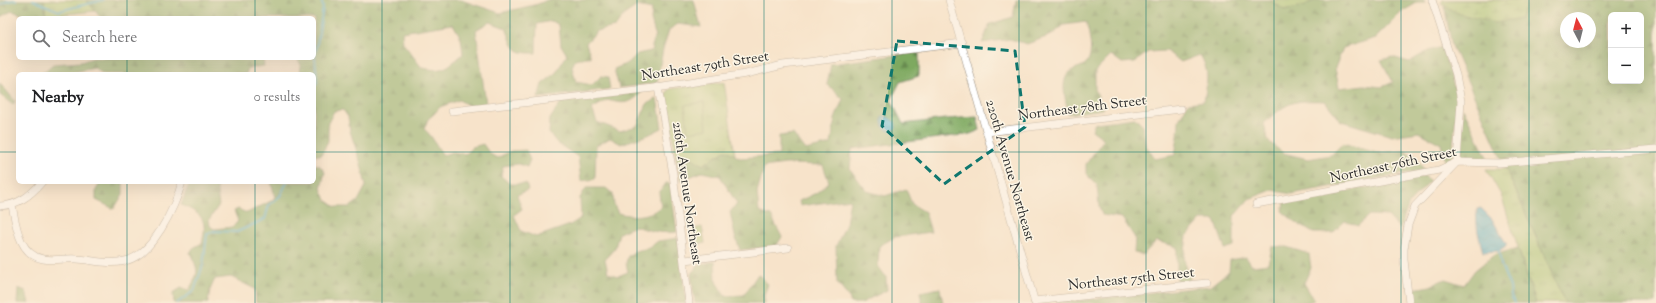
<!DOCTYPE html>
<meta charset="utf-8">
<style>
:root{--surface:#fff;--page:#f2f2f2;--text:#202124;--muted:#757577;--line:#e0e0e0}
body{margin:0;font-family:"Sorts Mill Goudy",serif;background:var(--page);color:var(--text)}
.controls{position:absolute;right:12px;top:12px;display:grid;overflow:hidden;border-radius:6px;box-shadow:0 4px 16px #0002}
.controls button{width:36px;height:36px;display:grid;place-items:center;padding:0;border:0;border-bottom:1px solid var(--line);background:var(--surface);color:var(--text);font:20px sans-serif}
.compass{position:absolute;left:1560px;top:12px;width:36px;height:36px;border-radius:50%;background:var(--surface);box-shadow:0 4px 16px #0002;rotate:353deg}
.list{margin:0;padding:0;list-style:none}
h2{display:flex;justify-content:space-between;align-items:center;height:52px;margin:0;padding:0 16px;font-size:17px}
h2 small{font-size:13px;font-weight:400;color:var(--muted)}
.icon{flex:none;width:22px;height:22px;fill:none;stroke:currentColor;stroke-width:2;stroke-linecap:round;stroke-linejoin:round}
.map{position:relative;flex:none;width:1656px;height:303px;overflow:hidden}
.search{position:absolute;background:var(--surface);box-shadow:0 4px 16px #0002;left:16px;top:16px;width:300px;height:44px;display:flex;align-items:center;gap:10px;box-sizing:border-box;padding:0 14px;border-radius:6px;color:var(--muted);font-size:15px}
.panel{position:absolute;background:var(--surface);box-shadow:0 4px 16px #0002;left:16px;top:72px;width:300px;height:112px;border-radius:6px}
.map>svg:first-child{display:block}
.grass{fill:url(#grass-tufts);stroke:#64774c}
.forest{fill:url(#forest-firs);stroke:#546a46;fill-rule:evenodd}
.wetland{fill:url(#wetland-marsh);stroke:#64774c}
.park{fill:#9ec36e;stroke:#64774c}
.water{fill:url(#water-waves);stroke:#3a6c7a}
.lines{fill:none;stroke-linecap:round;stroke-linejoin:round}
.stream{stroke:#48acc8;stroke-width:2}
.minor-casing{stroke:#91877a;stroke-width:8}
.minor{stroke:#fff;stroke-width:7}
.marked{fill:none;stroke:#0f766e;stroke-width:3;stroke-dasharray:8 5;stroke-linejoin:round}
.grid{fill:none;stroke:#0f766e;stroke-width:1;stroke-opacity:0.55}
.labels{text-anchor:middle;stroke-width:3;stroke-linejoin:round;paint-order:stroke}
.street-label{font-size:14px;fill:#2b2b2b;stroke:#fcf5e5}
</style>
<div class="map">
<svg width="1656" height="303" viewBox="0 0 1656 303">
<defs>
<pattern id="grass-tufts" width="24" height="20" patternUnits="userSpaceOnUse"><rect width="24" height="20" fill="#9ec36e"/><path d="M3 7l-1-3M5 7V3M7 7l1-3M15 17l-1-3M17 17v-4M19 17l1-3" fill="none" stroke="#819f5b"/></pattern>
<pattern id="forest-firs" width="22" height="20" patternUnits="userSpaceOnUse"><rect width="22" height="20" fill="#7ea961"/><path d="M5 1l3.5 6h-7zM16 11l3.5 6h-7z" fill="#678a50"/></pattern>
<pattern id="wetland-marsh" width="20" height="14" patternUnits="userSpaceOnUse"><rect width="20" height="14" fill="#9ec36e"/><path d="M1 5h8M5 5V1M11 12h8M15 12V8" fill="none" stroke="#819f5b"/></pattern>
<pattern id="water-waves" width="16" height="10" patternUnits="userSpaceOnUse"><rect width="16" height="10" fill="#48acc8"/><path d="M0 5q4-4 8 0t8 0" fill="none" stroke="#3c8ca3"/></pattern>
</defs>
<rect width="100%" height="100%" fill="#fcf5e5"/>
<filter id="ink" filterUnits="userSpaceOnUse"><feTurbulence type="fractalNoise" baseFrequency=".025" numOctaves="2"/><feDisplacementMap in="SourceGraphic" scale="8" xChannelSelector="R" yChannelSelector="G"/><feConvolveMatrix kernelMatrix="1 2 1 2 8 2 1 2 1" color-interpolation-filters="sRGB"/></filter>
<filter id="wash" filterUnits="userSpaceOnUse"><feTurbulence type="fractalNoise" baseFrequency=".012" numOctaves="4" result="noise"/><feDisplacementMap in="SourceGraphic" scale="16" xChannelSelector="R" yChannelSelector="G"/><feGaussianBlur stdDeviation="0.9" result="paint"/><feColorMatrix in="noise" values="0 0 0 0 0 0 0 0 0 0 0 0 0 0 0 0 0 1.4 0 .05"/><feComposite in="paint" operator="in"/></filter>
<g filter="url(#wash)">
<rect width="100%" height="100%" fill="#f7e3ca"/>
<g class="grass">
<polygon points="44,0 86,0 96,11 46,16"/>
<polygon points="1269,0 1315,0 1303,6 1284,10"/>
<polygon points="724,82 735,155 726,150 703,165 686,154 676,155 665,96 669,89"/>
<polygon points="1486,169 1506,169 1565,303 1536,303 1501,195"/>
</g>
<g class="forest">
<polygon points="0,0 44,0 46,16 31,17 12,11 0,17"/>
<path d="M86,0H461L500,13L538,4L547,0H694L701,27L678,24L669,30L663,49L657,83L619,88L614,69L628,63L637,54L651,51L655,34L651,20L652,9L637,6L624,15L615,27L597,31L586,43L591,57L575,60L572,67L576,82L592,85L601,76L608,77L610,89L538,98L542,84L555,74L567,55L561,45L559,25L552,21L537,24L536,53C513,54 514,48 506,28L489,22L476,30L486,104L469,106L459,100L440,107L434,114L428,119L424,129C433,136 436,146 443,155L453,152L466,154L472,147L483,144L490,154L497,158L511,151L526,150L530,160L527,167L519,164L503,166L501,176L510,184H526L528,190L517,195L522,209L514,215L521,231L536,237L570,225L581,218L580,198L586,188H606L613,194L614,205L618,213C635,217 647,217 661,207L659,193L666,183H670L677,232C660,234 651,231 635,226L619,233L615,248L605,259L608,273L618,276L628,272L626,263L628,256L635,251L649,248L658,241L678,238L686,303H256L255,289L231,277L215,279L210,290L208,303H174L173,293L181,288L189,290C199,272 199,271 190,253L193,248L202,243C208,219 202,214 181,205L190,182H217V192L219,205L209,220L210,226L214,229L233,227L238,221L234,211L238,209L247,213L273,200L275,196L271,182H314V164L320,166L325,172L321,188L326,200L336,207H350L358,201L366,186L361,164L350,131L348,117L343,110L334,111L328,123V141L321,155H314V74H300L301,65L297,58H314V18H101ZM453,24L461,38L463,54C446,68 444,72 422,68L403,43L402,32Z"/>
<path d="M1016,0H1269L1284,10L1303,6L1315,0H1424L1425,3H1417L1403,11L1376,38L1343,48L1335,68L1339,88L1364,85L1382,87L1393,82L1381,60L1392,57L1409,62L1428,51L1442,47L1455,90L1457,103L1452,159L1446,165L1441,144L1419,132L1392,136L1341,121L1325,101C1293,100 1289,101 1264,123L1268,141L1283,153L1308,159L1331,155L1343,143L1377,153L1404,151L1415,156L1424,170L1291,194L1272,190L1249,199L1234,216V246L1225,249L1215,220H1201L1187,236L1184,259L1190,280L1177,281V247L1156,241L1143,255L1134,253L1135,238L1122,218L1102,215L1099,206L1097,185L1086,174V164L1104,139L1092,130L1095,123L1135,118L1143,126L1145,144L1155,159L1175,155L1178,136L1179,120L1188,103L1204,101C1207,83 1210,71 1200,55L1181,62L1166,51L1148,52L1135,62L1122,63L1111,55L1095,71V89L1103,109L1068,114C1067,104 1061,87 1066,77C1069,71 1074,69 1080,67C1097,62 1089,34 1086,22L1064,25L1052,35L1027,44L1010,39L982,43L990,24L1013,17Z"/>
<path d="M1443,0H1656V303H1565L1452,46ZM1611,15H1641V81H1611ZM1566,18H1590V42H1566Z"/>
<polygon points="919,52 919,76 900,82 891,100 903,124 946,119 977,117 980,130 970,134 852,149 850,169 867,191 885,196 906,189 912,204 925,212 931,232 895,237 879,246 878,266 886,277 887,290 863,302 863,303 850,303 850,299 837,283 836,246 846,224 850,199 800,206 799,201 816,193 829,182 823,165 786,164 764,167 757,192 759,212 771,216 782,237 776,246 740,250 735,236 730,212 737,204 720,176 702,172 681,180 676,155 686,154 703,165 726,150 740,158 779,155 779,136 793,134 805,150 831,144 835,119 843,99 827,84 831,64"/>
<polygon points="93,58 263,58 264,66 248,68 246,74 162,74 156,73 151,74 103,74 95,68 73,72 72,74 41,74 53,64 81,62"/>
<polygon points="0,83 15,101 13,105 0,95"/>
<path d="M642,92C630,105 623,104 607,100L592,109L597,122L620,131L637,126L647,104L657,98L662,128L648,135L621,144L610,138L596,146L595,179L581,181L578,157L557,143L549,133L550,119L561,102Z"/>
<polygon points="1463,108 1488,159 1464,158 1461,154"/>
<polygon points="1425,176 1430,181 1409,203 1400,229 1388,216 1369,215 1358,226 1345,221 1333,233 1313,233 1295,222 1282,211 1284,203"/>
<polygon points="101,182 123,182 123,194 114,209 96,200 96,190"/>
<polygon points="1283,246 1309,254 1311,268 1304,283 1314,300 1306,303 1194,303 1176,299 1165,303 1058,303 1210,286 1229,271 1230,260 1246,257 1252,266 1268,264 1272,247"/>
<polygon points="1518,248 1536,303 1415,303 1413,289 1430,286 1445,279 1464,285 1475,270 1494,255"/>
<polygon points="715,261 716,282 725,296 744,295 758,274 768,284 764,296 765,303 695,303 691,274 698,265"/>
<polygon points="18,288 26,291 29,303 17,303"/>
<polygon points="940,288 943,303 922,303 920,292"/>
</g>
<polygon class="wetland" points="1443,0 1528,0 1529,1 1520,18 1495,23 1457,13 1441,3"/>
<g class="park">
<polygon points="704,102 707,129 688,132 685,105"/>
<polygon points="702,227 705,243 696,245 694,229"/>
</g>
<g class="water">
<path d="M886,116L895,122L896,127L894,130L889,131C883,128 881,124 882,117Z"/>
<path d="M1481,208L1492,219L1507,245L1499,251L1483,252C1479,238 1475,224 1477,209Z"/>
</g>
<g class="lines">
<g class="stream">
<polyline points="33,0 59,11 103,0"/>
<polyline points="0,5 8,1 16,0"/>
<polyline points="314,87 317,82 315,57 323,7 321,0"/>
<polyline points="1499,251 1501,265 1510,287 1511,296 1514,303"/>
<polyline points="177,303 194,291 203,265 207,234 214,231 237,232 265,219 269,205 280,196 287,182"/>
</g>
</g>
</g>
<g filter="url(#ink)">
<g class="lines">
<g class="minor-casing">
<g id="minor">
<polyline points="949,0 1035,303"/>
<polyline points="658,87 673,174 689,303"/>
<polyline points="452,111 663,87 746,74 783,65 962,43"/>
<polyline points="987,132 1181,109"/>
<polyline points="1256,204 1439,170 1457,162 1499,163 1656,149"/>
<path d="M12,205C16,225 19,255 43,259C54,261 66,258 77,259C93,260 108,265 125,261C153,255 175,207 182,182"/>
<path d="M0,206C18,205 30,196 42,182"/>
<polyline points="685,260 788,248"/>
<polyline points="1034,301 1207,283"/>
<polyline points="1409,303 1404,260 1404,249 1408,225 1415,206 1457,162 1461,101 1456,75 1432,0"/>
</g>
</g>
<use href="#minor" class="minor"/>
</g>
</g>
<path d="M0 0H1656V303H0ZM897,41L1015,51L1025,127L944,184L882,126Z" fill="#f7e3ca" fill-opacity=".55" fill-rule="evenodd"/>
<path class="marked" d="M897,41L1015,51L1025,127L944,184L882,126Z"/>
<path class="grid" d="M127,0V18M255,0V18M382,0V303M510,0V303M637,0V303M764,0V303M892,0V303M1019,0V303M1146,0V303M1274,0V303M1401,0V303M1529,0V303M127,58V74M255,58V74M0,152H18M314,152H1656M127,182V303M255,182V303"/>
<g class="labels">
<g class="street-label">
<text transform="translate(705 65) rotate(-9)" y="5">Northeast 79th Street</text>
<text transform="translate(1082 107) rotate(-7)" y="5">Northeast 78th Street</text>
<text transform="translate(1393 164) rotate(-12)" y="5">Northeast 76th Street</text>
<text transform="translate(1011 170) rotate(74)" y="5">220th Avenue Northeast</text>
<text transform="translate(688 193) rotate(82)" y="5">216th Avenue Northeast</text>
<text transform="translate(1131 278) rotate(-6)" y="5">Northeast 75th Street</text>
</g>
</g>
</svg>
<div class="controls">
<button>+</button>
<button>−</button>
</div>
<svg class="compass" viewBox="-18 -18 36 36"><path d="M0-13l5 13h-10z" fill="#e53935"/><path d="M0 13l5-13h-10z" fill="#757577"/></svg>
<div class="search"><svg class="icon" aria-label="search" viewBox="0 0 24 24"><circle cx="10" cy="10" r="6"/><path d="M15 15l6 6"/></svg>Search here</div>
<section class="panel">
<h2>Nearby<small>0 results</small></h2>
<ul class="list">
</ul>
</section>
</div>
